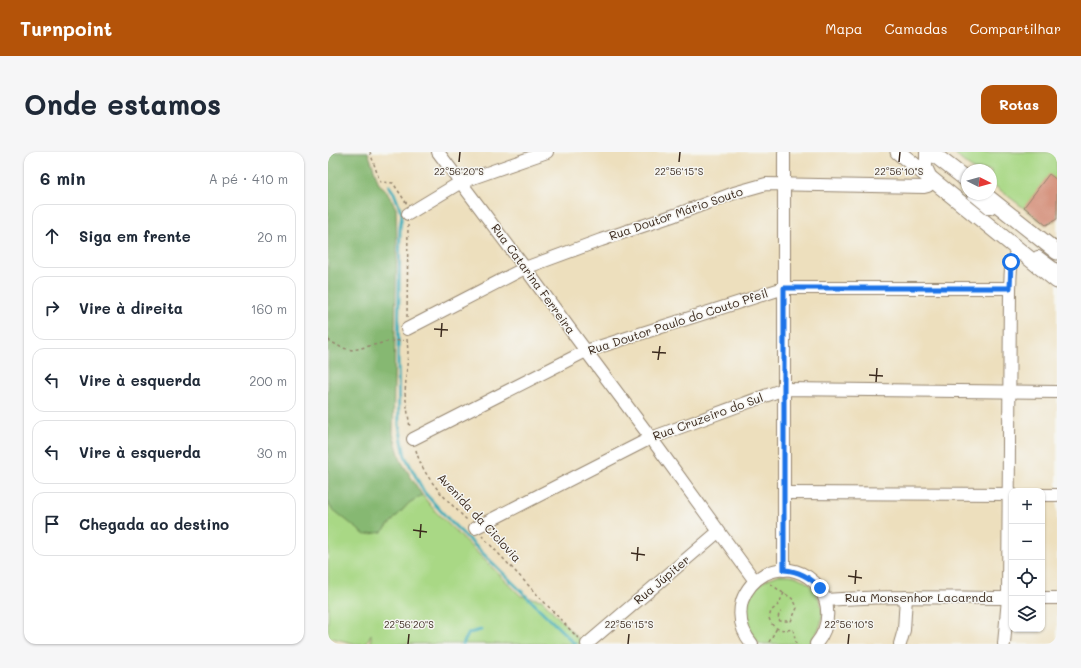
<!DOCTYPE html>
<html lang="pt">
<meta charset="utf-8">
<style>
:root{--surface:#fff;--page:#f6f6f7;--text:#1f2937;--muted:#747a83;--line:#e0e1e3;--accent:#b45309}
body{margin:0;font-family:Mali,sans-serif;background:var(--page);color:var(--text)}
.controls{position:absolute;right:12px;bottom:12px;display:grid;overflow:hidden;border-radius:8px;box-shadow:0 1px 3px #0004}
.controls button{width:36px;height:36px;display:grid;place-items:center;padding:0;border:0;border-bottom:1px solid var(--line);background:var(--surface);color:var(--text);font:20px sans-serif}
.compass{position:absolute;left:633px;top:12px;width:36px;height:36px;border-radius:50%;background:var(--surface);box-shadow:0 1px 3px #0004;rotate:96deg}
.stop{position:absolute;width:12px;height:12px;margin:-9px;border:3px solid #1a73e8;border-radius:50%;background:#fff}
.stop.end{background:#1a73e8;border-color:#fff;box-shadow:0 1px 4px #0008}
.list{margin:0;padding:0;list-style:none}
h2{display:flex;justify-content:space-between;align-items:center;height:52px;margin:0;padding:0 16px;font-size:17px}
h2 small{font-size:13px;font-weight:400;color:var(--muted)}
.list li{display:grid;grid-template-columns:26px 1fr auto;gap:12px;align-items:center;box-sizing:border-box;height:64px;margin:0 8px 8px;padding:0 8px;border:1px solid var(--line);border-radius:12px}
.list b{display:block;font-size:15px;white-space:nowrap}
.list em{font-size:13px;font-style:normal;color:var(--muted)}
.icon{flex:none;width:22px;height:22px;fill:none;stroke:currentColor;stroke-width:2;stroke-linecap:round;stroke-linejoin:round}
.map{position:relative;flex:none;width:729px;height:492px;overflow:hidden;border-radius:12px}
header{display:flex;align-items:center;gap:24px;box-sizing:border-box;height:56px;padding:0 20px;background:var(--accent);color:#fff}
header strong{font-size:19px}
nav{display:flex;gap:22px;margin-inline-start:auto;font-size:14px}
.intro{display:flex;align-items:center;justify-content:space-between;box-sizing:border-box;height:96px;padding:0 24px}
h1{margin:0;font-size:28px}
.button{padding:10px 18px;border-radius:12px;background:var(--accent);color:#fff;font-size:14px;font-weight:700}
main{display:flex;gap:24px;padding:0 24px}
aside{flex:1;background:var(--surface);border-radius:12px;box-shadow:0 1px 3px #0004}
.map>svg:first-child{display:block}
.green{fill:#a9d885;stroke:#728152}
.forest{fill:#86b872;stroke:#607148}
.lines{fill:none;stroke-linecap:round;stroke-linejoin:round}
.stream{stroke:#3cacb7;stroke-width:3}
.building{fill:#d69480}
.minor-casing{stroke:#94846e;stroke-width:14}
.major-casing{stroke:#94846e;stroke-width:17}
.path{stroke:#94846e;stroke-width:1.5;stroke-dasharray:3 3;stroke-linecap:butt}
.minor{stroke:#fff;stroke-width:12}
.major{stroke:#fff;stroke-width:15}
.route{stroke:#1a73e8;stroke-width:5}
.ticks{fill:none;stroke:#3b2a1e;stroke-width:1.5}
.labels{text-anchor:middle;stroke-width:3;stroke-linejoin:round;paint-order:stroke}
.street-label{font-size:12px;fill:#3b2a1e;stroke:#f6f6f2}
.ticks-label{font-size:10px;text-anchor:middle;fill:#3b2a1e;stroke:#f6f6f2;stroke-width:3;stroke-linejoin:round;paint-order:stroke}
</style>
<header>
<strong>Turnpoint</strong>
<nav><a>Mapa</a><a>Camadas</a><a>Compartilhar</a></nav>
</header>
<div class="intro"><h1>Onde estamos</h1><a class="button">Rotas</a></div>
<main>
<aside>
<h2>6 min<small>A pé · 410 m</small></h2>
<ul class="list">
<li><svg class="icon" aria-label="ahead" viewBox="0 0 24 24"><path d="M12 20V5M6 11l6-6 6 6"/></svg><div><b>Siga em frente</b></div><em>20 m</em></li>
<li><svg class="icon" aria-label="right" viewBox="0 0 24 24"><path d="M7 20v-9h11M14 6l5 5-5 5"/></svg><div><b>Vire à direita</b></div><em>160 m</em></li>
<li><svg class="icon" aria-label="left" viewBox="0 0 24 24"><path d="M17 20v-9H6M10 6l-5 5 5 5"/></svg><div><b>Vire à esquerda</b></div><em>200 m</em></li>
<li><svg class="icon" aria-label="left" viewBox="0 0 24 24"><path d="M17 20v-9H6M10 6l-5 5 5 5"/></svg><div><b>Vire à esquerda</b></div><em>30 m</em></li>
<li><svg class="icon" aria-label="arrive" viewBox="0 0 24 24"><path d="M6 21V4h12l-3 4 3 4H6"/></svg><div><b>Chegada ao destino</b></div></li>
</ul>
</aside>
<div class="map">
<svg width="729" height="492" viewBox="0 0 729 492">
<rect width="100%" height="100%" fill="#f6f6f2"/>
<filter id="ink" filterUnits="userSpaceOnUse"><feTurbulence type="fractalNoise" baseFrequency=".025" numOctaves="2"/><feDisplacementMap in="SourceGraphic" scale="8" xChannelSelector="R" yChannelSelector="G"/><feConvolveMatrix kernelMatrix="1 2 1 2 8 2 1 2 1" color-interpolation-filters="sRGB"/></filter>
<filter id="wash" filterUnits="userSpaceOnUse"><feTurbulence type="fractalNoise" baseFrequency=".012" numOctaves="4" result="noise"/><feDisplacementMap in="SourceGraphic" scale="16" xChannelSelector="R" yChannelSelector="G"/><feGaussianBlur stdDeviation="0.9" result="paint"/><feColorMatrix in="noise" values="0 0 0 0 0 0 0 0 0 0 0 0 0 0 0 0 0 1.4 0 .05"/><feComposite in="paint" operator="in"/></filter>
<g filter="url(#wash)">
<rect width="100%" height="100%" fill="#eddfbd"/>
<g class="green">
<polygon points="625,0 729,0 729,67 718,73 663,31 663,18 646,18 632,7 632,6"/>
<polygon points="94,343 107,359 193,444 214,448 255,492 43,492 43,482 38,492 28,492 0,485 0,350 3,356 54,380 81,351"/>
<path d="M450,423C454,423 458,423 462,423C484,427 498,450 493,471C491,479 485,486 480,492H432C429,489 426,486 423,483C412,464 418,438 438,428C441,426 446,425 450,423Z"/>
</g>
<polygon class="forest" points="0,0 40,0 51,32 57,37 68,56 69,97 68,128 65,282 73,309 94,343 81,351 54,380 37,383 3,356 0,350"/>
<g class="lines">
<g class="stream">
<polyline points="61,34 66,41 74,62 72,76 70,208 71,273 77,304 96,340 121,368 247,492"/>
<polyline points="135,492 141,481 153,478"/>
</g>
</g>
<g id="blocks">
<polygon class="building" points="721,22 729,28 729,67 718,73 696,55"/>
</g>
</g>
<g filter="url(#ink)">
<use href="#blocks" fill-opacity="0" stroke="#94846e" stroke-width="1"/>
<g class="lines">
<g class="minor-casing">
<g id="minor">
<polyline points="110,0 197,116 258,199 323,286 427,429"/>
<polyline points="456,0 456,418"/>
<polyline points="645,42 662,56"/>
<polyline points="80,62 133,30 219,0"/>
<polyline points="710,105 729,119"/>
<polyline points="79,177 197,116 273,88 347,63 406,41 438,32 596,35 600,34 604,28 598,15 598,0"/>
<polyline points="85,287 258,199 456,136 682,136"/>
<polyline points="456,341 684,342"/>
<polyline points="714,343 729,343"/>
<polyline points="147,376 323,286 456,237 729,240"/>
<polyline points="714,446 729,446"/>
<path d="M498,448C560,443 622,446 684,446"/>
<polyline points="259,492 390,380"/>
<path d="M424,492C414,480 410,465 414,449C418,438 426,428 437,422C481,402 519,454 488,492"/>
<polyline points="572,492 576,478 578,445"/>
<path d="M676,492L680,446L682,136C683,122 681,108 691,98"/>
</g>
</g>
<g class="major-casing">
<g id="major">
<polyline points="570,0 729,129"/>
<polyline points="603,0 639,28"/>
<polyline points="656,42 729,100"/>
</g>
</g>
<g class="path">
<polyline points="42,0 52,30 65,31 79,52"/>
<polyline points="79,165 80,73"/>
<polyline points="79,187 80,200 77,241 82,276"/>
<polyline points="0,188 14,196 25,198 58,190 76,188"/>
<path d="M88,298C95,326 119,348 139,368"/>
<polyline points="154,384 250,486"/>
<path d="M443,432C446,434 448,436 451,438C461,446 465,443 469,456L463,469H452L450,467L451,461L453,460"/>
<path d="M456,441L450,453L443,459L441,466C445,478 453,479 465,477L468,491"/>
<polyline points="441,490 449,476"/>
</g>
<use href="#minor" class="minor"/>
<use href="#major" class="major"/>
</g>
</g>
<g class="lines" filter="url(#ink)">
<path class="route" d="M492,436C482,425 471,419 456,418V136H682L683,110"/>
</g>
<path class="ticks" d="M131,10L132,0M351,10L352,0M571,10L572,0M106,177L120,178M113,185L114,171M324,200L338,201M330,208L332,194M541,223L555,224M548,230L549,216M85,378L99,380M92,386L93,372M303,401L317,403M309,409L310,395M520,424L534,426M527,432L528,418M80,492L81,482M300,492L301,482M520,492L521,482"/>
<g class="labels">
<g class="street-label">
<text transform="translate(348 62) rotate(-19)" y="4">Rua Doutor Mário Souto</text>
<text transform="translate(205 127) rotate(54)" y="4">Rua Catarina Ferreira</text>
<text transform="translate(350 170) rotate(-18)" y="4">Rua Doutor Paulo do Couto Pfeil</text>
<text transform="translate(380 265) rotate(-20)" y="4">Rua Cruzeiro do Sul</text>
<text transform="translate(151 366) rotate(47)" y="4">Avenida da Ciclovia</text>
<text transform="translate(334 428) rotate(-40)" y="4">Rua Júpiter</text>
<text x="591" y="450">Rua Monsenhor Lacarnda</text>
</g>
</g>
<g class="ticks-label">
<text x="131" y="23">22°56'20"S</text>
<text x="351" y="23">22°56'15"S</text>
<text x="571" y="23">22°56'10"S</text>
<text x="81" y="476">22°56'20"S</text>
<text x="301" y="476">22°56'15"S</text>
<text x="521" y="476">22°56'10"S</text>
</g>
</svg>
<div class="controls">
<button>+</button>
<button>−</button>
<button><svg class="icon" aria-label="locate" viewBox="0 0 24 24"><circle cx="12" cy="12" r="6"/><path d="M12 2v4M12 18v4M2 12h4M18 12h4"/></svg></button>
<button><svg class="icon" aria-label="layers" viewBox="0 0 24 24"><path d="M12 4l9 5-9 5-9-5zM3 14l9 5 9-5"/></svg></button>
</div>
<svg class="compass" viewBox="-18 -18 36 36"><path d="M0-13l5 13h-10z" fill="#e53935"/><path d="M0 13l5-13h-10z" fill="#747a83"/></svg>
<div class="stop" style="left:683px;top:110px"></div>
<div class="stop end" style="left:492px;top:436px"></div>
</div>
</main>
